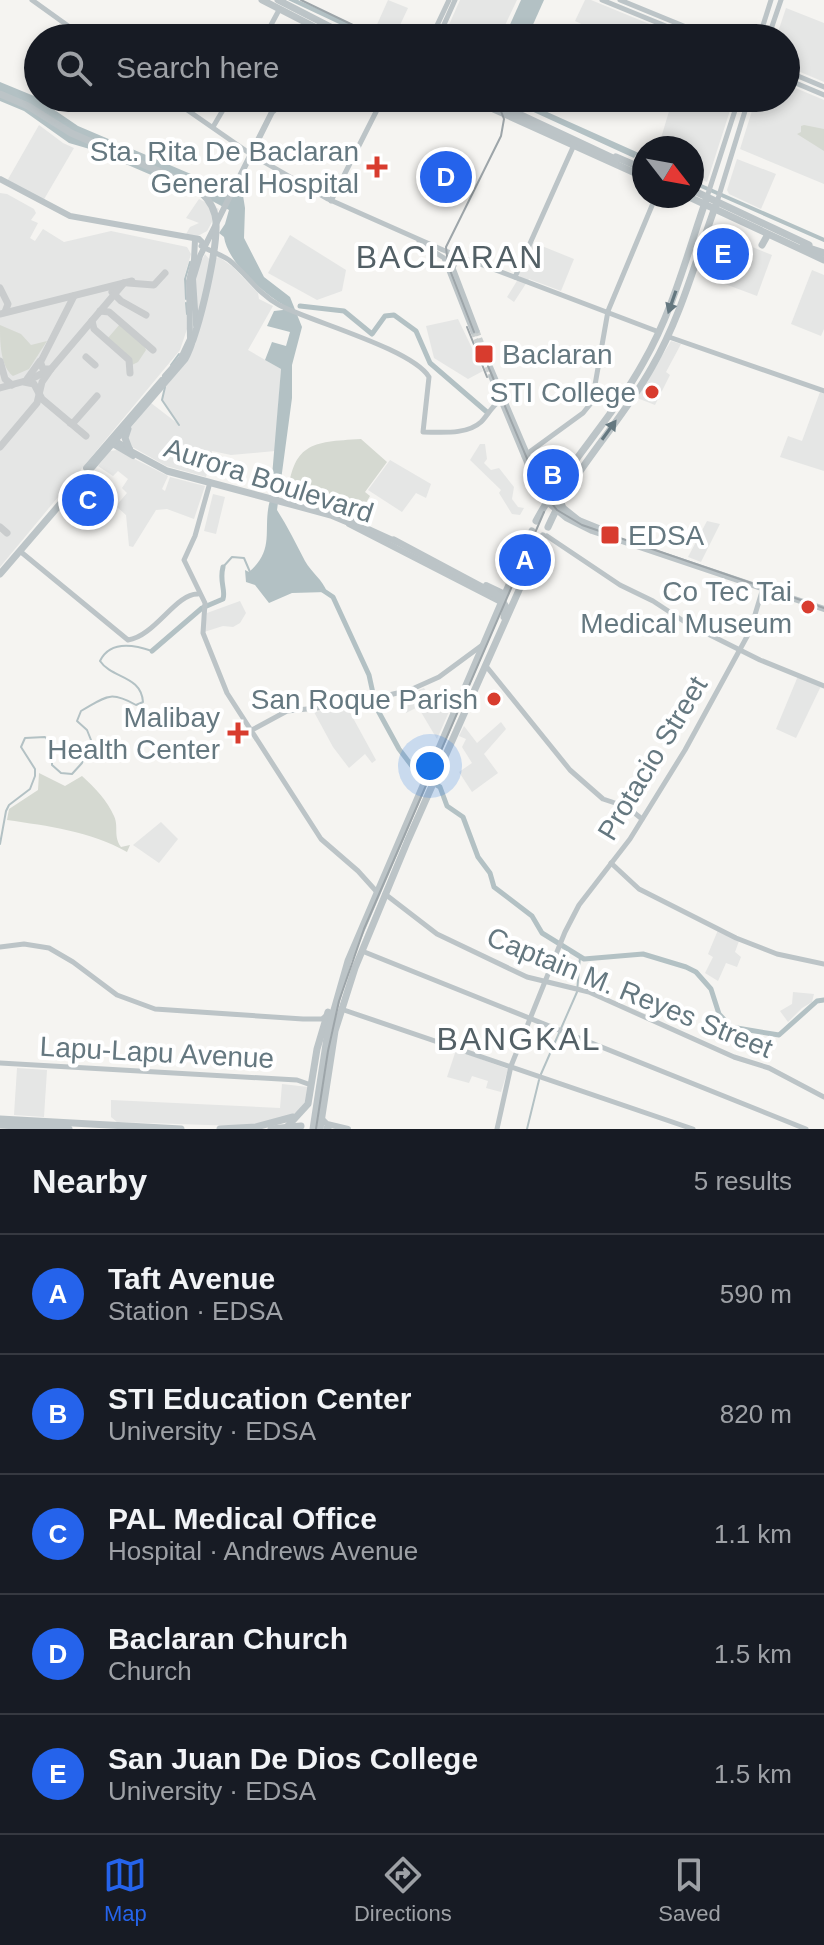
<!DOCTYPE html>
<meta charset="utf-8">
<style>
:root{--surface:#171b24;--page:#20242c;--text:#f1f3f6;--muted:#9ea1a6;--line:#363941;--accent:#2563eb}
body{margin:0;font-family:Arial,sans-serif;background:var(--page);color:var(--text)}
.compass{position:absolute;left:632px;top:136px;width:72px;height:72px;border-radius:50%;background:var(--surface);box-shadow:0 4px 12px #0003;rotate:121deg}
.you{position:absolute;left:430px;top:766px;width:28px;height:28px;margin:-20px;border:6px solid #fff;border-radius:50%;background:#1a73e8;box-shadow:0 0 0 12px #1a73e833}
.badge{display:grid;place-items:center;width:52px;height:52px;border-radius:50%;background:var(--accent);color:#fff;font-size:26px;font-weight:700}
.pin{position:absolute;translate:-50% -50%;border:4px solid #fff;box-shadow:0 2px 8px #0006}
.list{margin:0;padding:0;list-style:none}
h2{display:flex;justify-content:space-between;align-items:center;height:104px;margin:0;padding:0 32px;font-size:34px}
h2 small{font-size:26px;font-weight:400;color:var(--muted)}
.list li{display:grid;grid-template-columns:52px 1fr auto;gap:24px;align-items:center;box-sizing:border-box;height:120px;padding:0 32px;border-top:2px solid var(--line)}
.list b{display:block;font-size:30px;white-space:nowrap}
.list p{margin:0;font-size:26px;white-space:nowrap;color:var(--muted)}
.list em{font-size:26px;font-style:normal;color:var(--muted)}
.icon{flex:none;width:44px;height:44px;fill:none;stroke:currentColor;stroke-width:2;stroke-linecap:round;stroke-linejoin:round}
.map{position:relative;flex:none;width:824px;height:1129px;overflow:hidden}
.search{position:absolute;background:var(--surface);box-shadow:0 4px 12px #0003;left:24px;right:24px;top:24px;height:88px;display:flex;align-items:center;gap:20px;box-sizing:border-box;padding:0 28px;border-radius:44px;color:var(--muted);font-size:30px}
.sheet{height:704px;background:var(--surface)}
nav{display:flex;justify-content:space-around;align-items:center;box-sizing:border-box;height:112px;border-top:2px solid var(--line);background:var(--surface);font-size:22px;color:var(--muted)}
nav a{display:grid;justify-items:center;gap:4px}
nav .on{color:var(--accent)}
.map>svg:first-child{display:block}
.built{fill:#e5e6e5}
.green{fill:#d5d9d1}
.water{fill:#b3c1c4}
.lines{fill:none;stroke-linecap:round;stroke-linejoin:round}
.stream{stroke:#b3c1c4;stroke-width:2}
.canal{stroke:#b3c1c4;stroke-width:4}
.river{stroke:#b3c1c4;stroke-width:5}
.taxiway{stroke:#c9cccd;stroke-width:7}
.secondary-tunnel{stroke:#cacfcf;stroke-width:5;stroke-dasharray:5 2.5;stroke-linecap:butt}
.secondary{stroke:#bcc4c7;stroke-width:5}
.primary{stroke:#bcc4c7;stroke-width:6}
.highway{stroke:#bcc4c7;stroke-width:7}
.tram{stroke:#9da5a9;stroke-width:2}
.oneway{fill:#657880}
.poi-dot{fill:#d83c2e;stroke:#fff;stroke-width:3}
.labels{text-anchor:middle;stroke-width:8;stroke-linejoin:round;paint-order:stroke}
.poi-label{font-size:28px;fill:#657880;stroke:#fff;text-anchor:end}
.street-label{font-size:28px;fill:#657880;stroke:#fff}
.quarter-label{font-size:32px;letter-spacing:2px;fill:#536066;stroke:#fff}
</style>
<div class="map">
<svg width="824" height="1129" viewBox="0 0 824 1129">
<rect width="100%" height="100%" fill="#f5f4f1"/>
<g class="built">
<polygon points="388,0 408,8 394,38 375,29"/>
<polygon points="460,0 517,0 499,38 466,38 448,27"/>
<polygon points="585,0 591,0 664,30 661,38 611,38 575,21"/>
<polygon points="786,8 824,23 824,82 786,66 786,38 776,38"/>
<polygon points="786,84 824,100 824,184 740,149 756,98 786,98"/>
<polygon points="673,98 734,98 707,182 692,176 692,148 658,148"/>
<polygon points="39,125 63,143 74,148 43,201 7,181"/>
<polygon points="737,159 776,174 761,209 729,194 727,190"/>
<polygon points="0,193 7,194 34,209 36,213 31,220 38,223 30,238 35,241 43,229 64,242 111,231 187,247 191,254 184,278 187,329 180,350 0,567"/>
<polygon points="199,199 219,209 207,231 196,237 185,236 190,227 199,223 186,218"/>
<polygon points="290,235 346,270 342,291 317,300 268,273"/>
<polygon points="738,241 772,255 757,296 725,284"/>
<polygon points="532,242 574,259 561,291 529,279 514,302 507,297 520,276 517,274"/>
<polygon points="205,254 210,260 219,257 233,267 258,293 259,299 273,306 248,350 281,369 275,451 231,455 212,451 206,477 166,466 127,444 124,436 151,403 177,423 162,400 164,389 185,363 196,343 195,285 198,268"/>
<polygon points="812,270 824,275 824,329 821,336 791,324"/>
<polygon points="458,319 483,371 468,379 434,358 426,326"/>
<polygon points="671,341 681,344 666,372 670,375 655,405 637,398"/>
<polygon points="820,392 824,394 824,471 780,457 788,436 802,441"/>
<polygon points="480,444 485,444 487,459 484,463 491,470 499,468 514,487 512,499 518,507 524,508 520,515 512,514 499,493 501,490 470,460"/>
<polygon points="117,450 168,476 162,489 165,491 170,477 205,486 194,519 167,509 156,510 133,547 129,546 126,515 116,506 127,493 122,488 128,479 118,471 113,476 98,466 110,451"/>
<polygon points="390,460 431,484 426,498 416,493 402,512 368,490"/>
<polygon points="213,494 225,497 216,534 204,531"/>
<polygon points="707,521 720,524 701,562 688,557"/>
<polygon points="240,601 246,613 240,623 233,627 223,626 204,632 207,613"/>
<polygon points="798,676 821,686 796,738 776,729"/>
<polygon points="424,688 437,708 444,697 451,707 437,739 418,707 406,713 402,696"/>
<polygon points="347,707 376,760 372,763 365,754 349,768 333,747 314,712"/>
<polygon points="501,722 506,729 484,754 498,773 472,792 459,772 472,763 462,747 466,739 459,736 464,726 477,743"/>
<polygon points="161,822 178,839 159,863 133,845"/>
<polygon points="718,930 739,941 735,952 741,957 737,967 726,963 718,981 705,973 713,957 708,954"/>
<polygon points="793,992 814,994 812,1002 802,1008 788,1022 780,1011 792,1004"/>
<polygon points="456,1050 508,1069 501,1092 486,1088 488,1081 472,1076 469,1083 447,1077"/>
<polygon points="17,1068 47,1070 44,1117 14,1115"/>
<polygon points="282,1084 308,1087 306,1104 294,1115 255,1124 238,1126 117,1122 111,1117 111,1100 280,1108"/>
</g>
<g class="green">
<polygon points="804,125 824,129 824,151 797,134 801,132 801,126"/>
<polygon points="120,324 143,343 146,350 138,362 132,365 129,357 108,338"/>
<path d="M0,325L21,334L31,345L47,341L29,369L13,376C0,366 0,341 0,325Z"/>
<path d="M361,439L387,462L365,492L370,496L356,520L335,512L287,499C293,443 310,442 361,439Z"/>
<path d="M39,773L65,786L82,776C95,788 107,800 114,816C119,827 113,836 121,847L130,845L127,852C90,831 48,826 7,820L9,809L38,790Z"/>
</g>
<g class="water">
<polygon points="288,0 298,0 384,38 369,38"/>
<polygon points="521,0 544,0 527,38 504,38"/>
<path d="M0,82L34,96L78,126L219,186L242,189L245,208L244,238L264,277L290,297L302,327L292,365V398L277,510C288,527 296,544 305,561C311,572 323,580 327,592L292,593L269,603L255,585L246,582L245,570L249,572C276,549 262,529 270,500L281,369L265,360L272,342L286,346L290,332L267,326L274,311L283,310L285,306C263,293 228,263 224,237L219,233L225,224L229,210L214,202L93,150L69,143L24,111L0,101Z"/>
<polygon points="503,98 516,98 641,154 636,155 634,158"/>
</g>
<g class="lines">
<g class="stream">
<polyline points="186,299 185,279 190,262"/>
<polyline points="186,303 187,314"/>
<polyline points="171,365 179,354"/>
<polyline points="165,387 162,400 179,425"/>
<polyline points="223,567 232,557 244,558 250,572"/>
<path d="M0,844L6,811L9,805L30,789L35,776V769L21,747L25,738L45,737L52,746V765L61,773L72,774L82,763L91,740L87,730L77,721L81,711C106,697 109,690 136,705L143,702C141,675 112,679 100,661C110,640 135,645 152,651"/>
<polyline points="541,1074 577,992 580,957"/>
<polyline points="527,1129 539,1080"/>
</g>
<polyline class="canal" points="692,182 824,240"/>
<g class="river">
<polyline points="300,306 344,311 372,334 385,316 394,315 416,331 430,363 488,413"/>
<polyline points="321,589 333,597 369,675 376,707 399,749 418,774 440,787 447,806 463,817 478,857 490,873 494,887 532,916 542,933 584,959 643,954 686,967 696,972 711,989 719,1014 731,1027 779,1035 817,1001 824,1000"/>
<path d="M152,651L202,608L223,599C226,590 219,582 223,567"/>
</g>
<g class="taxiway">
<polyline points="128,283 154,285 165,273"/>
<polyline points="0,288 8,304 5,312"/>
<polyline points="112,292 121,301 146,315"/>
<polyline points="100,311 109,312 153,350"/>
<polyline points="0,314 132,281"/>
<polyline points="92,321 94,329 129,360 130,373"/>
<polyline points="86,357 95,365"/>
<polyline points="0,361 5,379 12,385"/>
<polyline points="39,365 74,296"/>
<polyline points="24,382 34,384 42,399 86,436"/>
<polyline points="0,388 29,380 51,369 124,283"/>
<polyline points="70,423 74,422 97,396"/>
<polyline points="0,447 37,403 42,382 51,369 43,369 40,361 27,379"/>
<polyline points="0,527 7,533"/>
</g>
<g class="secondary-tunnel">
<polyline points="477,331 491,368"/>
<polyline points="473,332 491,377"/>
</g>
<g class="secondary">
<polyline points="32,0 85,38"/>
<polyline points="602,0 695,38"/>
<polyline points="620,0 713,38"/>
<polyline points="264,38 279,10"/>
<polyline points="431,38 449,0"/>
<polyline points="438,38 455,0"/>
<polyline points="759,38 771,0"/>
<polyline points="768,38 781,0"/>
<polyline points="786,71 824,87"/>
<polyline points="786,79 824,95"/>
<polyline points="170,98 252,155"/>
<polyline points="213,127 230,98"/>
<polyline points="252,155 328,199 443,250 659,332"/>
<polyline points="707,197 739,98"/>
<polyline points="331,201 383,98"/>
<polyline points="717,202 749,98"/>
<polyline points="419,242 444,258 473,332"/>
<path d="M201,246C210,251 220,254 229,260C247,274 258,294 279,305C312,322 412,349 429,377L423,432C441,432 467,435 481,422C489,414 493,403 504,399"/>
<polyline points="463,257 456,261 453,268 477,331"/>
<polyline points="515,277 574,145"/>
<polyline points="669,337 824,391"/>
<polyline points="491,368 536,474 549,498"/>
<polyline points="491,377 540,495 547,502"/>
<polyline points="524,456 583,413 592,402 608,311 656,196"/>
<polyline points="209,486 195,536 184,560 205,603 203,633 227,693 321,839 358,871 376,891"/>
<polyline points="547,536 620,585 653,601 688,624 760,660 824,686"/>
<path d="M21,552L128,640C155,636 176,593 198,594"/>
<polyline points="486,666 570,770 603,799 627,807 642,819"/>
<polyline points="250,731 287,711 347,705 410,690 439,677 481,646"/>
<polyline points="611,863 639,889 736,938 777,954 824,964"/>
<polyline points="385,894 437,934 527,977 589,992 734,1057 769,1068 824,1097"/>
<polyline points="0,947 24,944 49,948 73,962 117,995 155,1009 303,1019 322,1019 327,1015"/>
<polyline points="362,951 806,1129"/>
<polyline points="344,1010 693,1129"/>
<polyline points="0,1063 297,1080 311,1085"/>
<polyline points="497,1129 511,1066 565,932 579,905 630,839 685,750 750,631 764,585"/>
</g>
<g class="primary">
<polyline points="0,179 70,216 199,239 202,242"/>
<polyline points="196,325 193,279 200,256 272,112 288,98"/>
<polyline points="165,376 181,358 190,339 189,281 194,260 195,240"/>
<polyline points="112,439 130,449"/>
<polyline points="109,442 133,456"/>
<polyline points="86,468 162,380"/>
<polyline points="547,502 566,518 592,531 824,609"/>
<polyline points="331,512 397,542"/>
<polyline points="574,518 616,535"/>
<polyline points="349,524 501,602"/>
<polyline points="486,585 505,594"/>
<polyline points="323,1120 327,1124 348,1129"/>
</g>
<g class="highway">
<polyline points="262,0 336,38"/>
<polyline points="278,0 352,38"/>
<path d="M0,94L28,106L71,133L193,186C203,193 212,202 215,215C221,239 198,337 185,359L0,574"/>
<polyline points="469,98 644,177"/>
<polyline points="485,98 617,160"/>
<polyline points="616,157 644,169"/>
<polyline points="692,190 809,245"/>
<polyline points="687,196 824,260"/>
<polyline points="762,245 767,236"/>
<polyline points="803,246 824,253"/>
<polyline points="128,429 125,438 130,451 167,471 331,515 350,523 360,523"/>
<polyline points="541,486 551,488 556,486"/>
<polyline points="560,501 563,508 578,520"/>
<path d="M536,521C566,465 612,419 643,363C673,311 687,254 707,197"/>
<path d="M548,527C574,468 621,423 652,367C682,315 696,258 717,202"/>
<polyline points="394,540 499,596 506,607 504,617"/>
<polyline points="0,1119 181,1129"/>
<polyline points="0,1125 69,1129"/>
<polyline points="327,1128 328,1129"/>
<polyline points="220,1129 256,1127 293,1117"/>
<polyline points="271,1129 301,1126"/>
<polyline points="285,1129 308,1104 317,1049 328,1012"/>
<polyline points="313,1129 328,1031 348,961 532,531"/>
<polyline points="320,1129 335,1031 355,968 408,840 543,536"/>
</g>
<g class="tram">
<polyline points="301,0 380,38"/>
<polyline points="467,327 487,377"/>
<polyline points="474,332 448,265 446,247 501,136 504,119 496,98"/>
<polyline points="488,366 539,487 557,510 582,525 824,608"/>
<polyline points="316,1129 328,1051 339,1001 364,929 544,512"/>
</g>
</g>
<defs><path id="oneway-solid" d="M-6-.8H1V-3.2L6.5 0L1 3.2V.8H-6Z" transform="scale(2)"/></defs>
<g class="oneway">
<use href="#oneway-solid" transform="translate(672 302) rotate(109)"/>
<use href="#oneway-solid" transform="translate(609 430) rotate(-54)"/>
</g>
<g class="poi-dot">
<path d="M373 155h8v8h8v8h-8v8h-8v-8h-8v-8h8z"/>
<rect x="474" y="344" width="20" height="20" rx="4"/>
<circle cx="652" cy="392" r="8"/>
<rect x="600" y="525" width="20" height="20" rx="4"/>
<circle cx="808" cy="607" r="8"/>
<circle cx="494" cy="699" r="8"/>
<path d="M234 721h8v8h8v8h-8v8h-8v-8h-8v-8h8z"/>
</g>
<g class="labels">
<g class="poi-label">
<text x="359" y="161">Sta. Rita De Baclaran<tspan x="359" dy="32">General Hospital</tspan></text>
<text x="502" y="364" text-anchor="start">Baclaran</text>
<text x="636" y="402">STI College</text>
<text x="628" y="545" text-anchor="start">EDSA</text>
<text x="792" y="601">Co Tec Tai<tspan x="792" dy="32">Medical Museum</tspan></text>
<text x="478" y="709">San Roque Parish</text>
<text x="220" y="727">Malibay<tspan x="220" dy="32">Health Center</tspan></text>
</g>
<g class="street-label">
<text transform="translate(269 480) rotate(18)" y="10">Aurora Boulevard</text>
<text transform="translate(652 758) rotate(-59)" y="10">Protacio Street</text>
<text transform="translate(630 992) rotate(22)" y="10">Captain M. Reyes Street</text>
<text transform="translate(157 1052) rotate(3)" y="10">Lapu-Lapu Avenue</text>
</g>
<g class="quarter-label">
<text x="450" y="268">BACLARAN</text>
<text x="519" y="1050">BANGKAL</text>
</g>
</g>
</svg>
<svg class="compass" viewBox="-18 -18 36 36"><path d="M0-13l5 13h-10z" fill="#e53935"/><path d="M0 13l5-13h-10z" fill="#9ea1a6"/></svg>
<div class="you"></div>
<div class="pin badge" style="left:525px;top:560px">A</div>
<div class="pin badge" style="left:553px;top:475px">B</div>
<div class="pin badge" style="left:88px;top:500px">C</div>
<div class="pin badge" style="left:446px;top:177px">D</div>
<div class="pin badge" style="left:723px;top:254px">E</div>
<div class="search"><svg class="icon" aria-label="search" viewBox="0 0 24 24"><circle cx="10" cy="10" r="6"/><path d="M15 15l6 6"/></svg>Search here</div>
</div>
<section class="sheet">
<h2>Nearby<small>5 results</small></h2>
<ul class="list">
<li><span class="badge">A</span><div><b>Taft Avenue</b><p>Station · EDSA</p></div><em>590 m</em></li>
<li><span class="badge">B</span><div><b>STI Education Center</b><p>University · EDSA</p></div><em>820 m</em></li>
<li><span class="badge">C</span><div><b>PAL Medical Office</b><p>Hospital · Andrews Avenue</p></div><em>1.1 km</em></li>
<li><span class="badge">D</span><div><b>Baclaran Church</b><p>Church</p></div><em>1.5 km</em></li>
<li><span class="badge">E</span><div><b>San Juan De Dios College</b><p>University · EDSA</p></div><em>1.5 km</em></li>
</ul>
</section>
<nav>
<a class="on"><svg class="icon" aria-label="map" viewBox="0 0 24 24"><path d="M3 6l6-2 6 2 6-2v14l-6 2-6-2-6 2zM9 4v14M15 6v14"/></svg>Map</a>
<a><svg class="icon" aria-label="directions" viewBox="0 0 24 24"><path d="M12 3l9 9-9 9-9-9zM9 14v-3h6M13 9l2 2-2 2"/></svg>Directions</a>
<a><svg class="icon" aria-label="saved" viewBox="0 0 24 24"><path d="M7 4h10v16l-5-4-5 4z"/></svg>Saved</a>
</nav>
